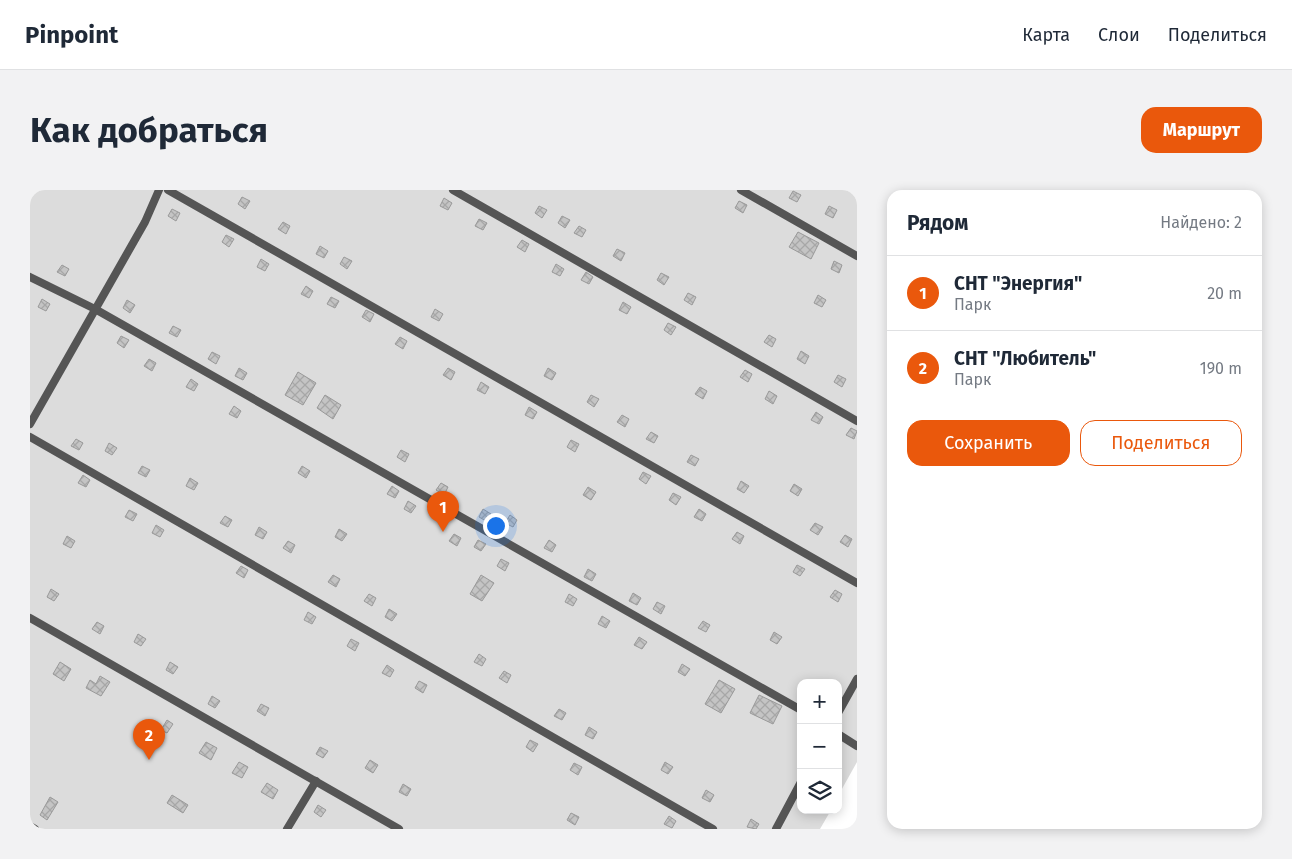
<!DOCTYPE html>
<html lang="ru">
<meta charset="utf-8">
<style>
:root{--surface:#fff;--page:#f2f2f3;--text:#1f2937;--muted:#747a83;--line:#e0e1e3;--accent:#ea580c}
body{margin:0;font-family:"Fira Sans",sans-serif;background:var(--page);color:var(--text)}
.controls{position:absolute;right:15px;bottom:15px;display:grid;overflow:hidden;border-radius:10px;box-shadow:0 2px 12px #0003}
.controls button{width:45px;height:45px;display:grid;place-items:center;padding:0;border:0;border-bottom:1px solid var(--line);background:var(--surface);color:var(--text);font:25px sans-serif}
.you{position:absolute;left:465px;top:335px;width:18px;height:18px;margin:-12px;border:4px solid #fff;border-radius:50%;background:#1a73e8;box-shadow:0 0 0 8px #1a73e833}
.badge{display:grid;place-items:center;width:32px;height:32px;border-radius:50%;background:var(--accent);color:#fff;font-size:16px;font-weight:700}
.pin{position:absolute;translate:-50% -41px;filter:drop-shadow(0 1px 2px #0008)}
.pin::after{content:'';position:absolute;top:26px;width:18px;height:15px;background:inherit;clip-path:polygon(0 0,100% 0,50% 100%)}
.list{margin:0;padding:0;list-style:none}
h2{display:flex;justify-content:space-between;align-items:center;height:65px;margin:0;padding:0 20px;font-size:21px}
h2 small{font-size:16px;font-weight:400;color:var(--muted)}
.list li{display:grid;grid-template-columns:32px 1fr auto;gap:15px;align-items:center;box-sizing:border-box;height:75px;padding:0 20px;border-top:1px solid var(--line)}
.list b{display:block;font-size:19px;white-space:nowrap}
.list p{margin:0;font-size:16px;white-space:nowrap;color:var(--muted)}
.list em{font-size:16px;font-style:normal;color:var(--muted)}
.actions{display:flex;gap:10px;padding:15px 20px}
.actions a{flex:1;padding:11px 0;border:1px solid var(--accent);border-radius:15px;text-align:center;font-size:18px;color:var(--accent)}
.actions .main{background:var(--accent);color:#fff}
.icon{flex:none;width:28px;height:28px;fill:none;stroke:currentColor;stroke-width:2;stroke-linecap:round;stroke-linejoin:round}
.map{position:relative;flex:none;width:827px;height:639px;overflow:hidden;border-radius:15px}
header{display:flex;align-items:center;gap:30px;box-sizing:border-box;height:70px;padding:0 25px;background:var(--surface);border-bottom:1px solid var(--line)}
header strong{font-size:24px}
nav{display:flex;gap:28px;margin-inline-start:auto;font-size:18px}
.intro{display:flex;align-items:center;justify-content:space-between;box-sizing:border-box;height:120px;padding:0 30px}
h1{margin:0;font-size:35px}
.button{padding:12px 22px;border-radius:15px;background:var(--accent);color:#fff;font-size:18px;font-weight:700}
main{display:flex;gap:30px;padding:0 30px}
aside{flex:1;background:var(--surface);border-radius:15px;box-shadow:0 2px 12px #0003}
.map>svg:first-child{display:block}
.garden{fill:#dcdcdc}
.building{fill:url(#building-cross-hatch);stroke:#999}
.lines{fill:none;stroke-linecap:round;stroke-linejoin:round}
.service{stroke:#555;stroke-width:8}
</style>
<header>
<strong>Pinpoint</strong>
<nav><a>Карта</a><a>Слои</a><a>Поделиться</a></nav>
</header>
<div class="intro"><h1>Как добраться</h1><a class="button">Маршрут</a></div>
<main>
<div class="map">
<svg width="827" height="639" viewBox="0 0 827 639">
<defs>
<pattern id="building-cross-hatch" width="8" height="8" patternUnits="userSpaceOnUse" patternTransform="scale(1.25)"><rect width="8" height="8" fill="#c4c4c4"/><path d="M0 0l8 8M0 8l8-8" fill="none" stroke="#a7a7a7"/></pattern>
</defs>
<rect width="100%" height="100%" fill="#fff"/>
<polygon class="garden" points="0,0 827,0 827,572 808,606 808,493 771,493 771,620 801,620 790,639 0,639"/>
<g class="building">
<polygon points="763,1 771,5 767,12 759,8"/>
<polygon points="212,7 220,11 215,19 208,14"/>
<polygon points="414,8 422,13 418,20 410,16"/>
<polygon points="709,11 717,15 713,23 705,18"/>
<polygon points="509,16 517,20 512,28 505,23"/>
<polygon points="799,16 807,20 803,28 795,24"/>
<polygon points="142,19 150,23 146,31 138,26"/>
<polygon points="532,26 540,30 535,38 528,33"/>
<polygon points="449,29 457,33 453,40 445,36"/>
<polygon points="253,32 260,36 256,44 248,39"/>
<polygon points="549,36 556,40 552,47 544,43"/>
<polygon points="768,42 789,53 781,69 759,57"/>
<polygon points="196,45 204,49 199,57 192,52"/>
<polygon points="492,50 499,54 495,62 487,57"/>
<polygon points="290,56 298,61 294,68 286,64"/>
<polygon points="587,59 595,63 591,71 583,66"/>
<polygon points="314,67 322,71 317,79 310,74"/>
<polygon points="231,69 239,74 235,81 227,77"/>
<polygon points="804,71 812,75 809,83 801,79"/>
<polygon points="526,74 534,79 530,86 522,82"/>
<polygon points="32,75 39,79 35,86 27,82"/>
<polygon points="556,82 563,87 559,94 551,90"/>
<polygon points="631,83 639,87 634,95 627,90"/>
<polygon points="276,96 283,101 279,108 271,104"/>
<polygon points="658,103 666,107 662,115 654,110"/>
<polygon points="788,105 796,110 792,117 784,113"/>
<polygon points="301,107 309,111 305,118 297,114"/>
<polygon points="12,109 20,114 16,121 8,117"/>
<polygon points="97,110 105,115 100,123 93,118"/>
<polygon points="593,112 601,117 597,124 589,120"/>
<polygon points="405,119 413,124 409,131 401,127"/>
<polygon points="336,120 344,124 340,132 332,127"/>
<polygon points="638,133 646,137 641,145 634,140"/>
<polygon points="143,136 151,140 147,147 139,143"/>
<polygon points="739,145 746,149 742,157 734,152"/>
<polygon points="91,146 99,150 94,158 87,153"/>
<polygon points="370,147 377,151 373,159 365,154"/>
<polygon points="771,161 779,166 775,174 767,169"/>
<polygon points="182,162 190,166 186,174 178,169"/>
<polygon points="119,169 126,173 122,181 114,176"/>
<polygon points="209,178 217,183 213,190 205,186"/>
<polygon points="418,178 425,182 421,190 413,185"/>
<polygon points="518,178 526,183 522,190 514,186"/>
<polygon points="715,180 722,184 718,192 710,187"/>
<polygon points="268,182 286,193 273,215 255,205"/>
<polygon points="808,185 816,189 812,197 804,192"/>
<polygon points="161,189 168,194 164,201 156,197"/>
<polygon points="451,192 459,197 455,204 447,200"/>
<polygon points="670,197 677,201 673,209 665,204"/>
<polygon points="739,201 747,206 743,214 735,209"/>
<polygon points="295,205 311,215 303,229 287,218"/>
<polygon points="561,205 569,209 564,217 557,212"/>
<polygon points="204,216 211,221 207,228 199,224"/>
<polygon points="499,217 507,222 503,229 495,225"/>
<polygon points="786,222 793,227 789,234 781,230"/>
<polygon points="592,225 599,229 595,237 587,232"/>
<polygon points="821,238 827,241 824,249 816,245"/>
<polygon points="621,242 628,246 624,253 616,249"/>
<polygon points="46,249 53,253 49,260 41,256"/>
<polygon points="541,250 549,254 545,262 537,257"/>
<polygon points="79,253 87,258 82,265 75,261"/>
<polygon points="371,260 379,264 375,272 367,267"/>
<polygon points="661,265 669,269 665,276 657,272"/>
<polygon points="112,276 120,280 116,287 108,283"/>
<polygon points="272,276 280,281 276,288 268,283"/>
<polygon points="613,282 621,286 616,294 609,289"/>
<polygon points="53,285 60,290 56,297 48,293"/>
<polygon points="160,288 168,293 164,300 156,296"/>
<polygon points="711,291 719,296 714,303 707,299"/>
<polygon points="411,293 418,297 414,305 406,300"/>
<polygon points="764,294 772,299 768,306 760,301"/>
<polygon points="362,296 369,301 365,308 357,304"/>
<polygon points="558,297 566,302 561,310 553,305"/>
<polygon points="643,303 651,307 646,315 639,310"/>
<polygon points="378,311 386,316 381,323 374,319"/>
<polygon points="453,319 461,324 456,331 449,327"/>
<polygon points="669,319 676,324 672,331 664,327"/>
<polygon points="99,320 107,324 103,331 95,327"/>
<polygon points="480,325 487,330 483,337 475,333"/>
<polygon points="195,326 202,330 198,337 190,333"/>
<polygon points="785,333 793,337 788,345 780,340"/>
<polygon points="126,335 134,340 130,347 122,343"/>
<polygon points="229,337 237,342 233,349 225,345"/>
<polygon points="309,339 317,344 312,351 305,347"/>
<polygon points="707,342 714,346 710,354 702,349"/>
<polygon points="424,344 431,348 427,356 419,351"/>
<polygon points="815,345 822,349 818,357 810,352"/>
<polygon points="37,346 45,351 41,358 33,354"/>
<polygon points="448,350 456,354 451,361 444,357"/>
<polygon points="519,350 526,355 522,362 514,358"/>
<polygon points="258,351 265,355 261,363 253,358"/>
<polygon points="471,369 479,373 475,381 467,376"/>
<polygon points="767,375 775,379 770,386 763,382"/>
<polygon points="211,376 218,380 214,388 206,383"/>
<polygon points="558,379 566,384 562,391 554,387"/>
<polygon points="303,385 310,389 306,397 298,392"/>
<polygon points="451,385 464,393 452,411 440,404"/>
<polygon points="21,399 29,404 24,411 17,407"/>
<polygon points="805,400 812,404 808,412 800,407"/>
<polygon points="603,403 611,408 607,415 599,411"/>
<polygon points="339,404 346,408 342,416 334,411"/>
<polygon points="539,404 547,409 543,416 535,412"/>
<polygon points="627,412 635,416 631,424 623,419"/>
<polygon points="359,419 367,424 362,431 355,427"/>
<polygon points="278,422 286,427 282,434 274,430"/>
<polygon points="572,426 580,431 576,438 568,434"/>
<polygon points="673,431 680,435 676,442 668,438"/>
<polygon points="67,432 74,436 70,444 62,439"/>
<polygon points="744,442 752,447 747,454 740,450"/>
<polygon points="108,444 116,449 111,456 104,452"/>
<polygon points="609,447 617,452 612,459 604,455"/>
<polygon points="321,449 329,453 325,461 317,456"/>
<polygon points="449,464 456,469 452,476 444,472"/>
<polygon points="30,472 41,479 34,491 23,484"/>
<polygon points="140,472 148,477 143,484 136,480"/>
<polygon points="652,474 660,479 655,486 648,482"/>
<polygon points="357,475 364,480 360,487 352,483"/>
<polygon points="474,481 481,485 477,493 469,488"/>
<polygon points="70,486 80,492 71,506 56,498 60,490 66,494"/>
<polygon points="689,490 705,499 691,523 675,514"/>
<polygon points="389,491 397,495 393,503 385,498"/>
<polygon points="729,505 752,516 743,534 720,523"/>
<polygon points="182,506 190,511 185,518 178,514"/>
<polygon points="231,514 239,518 235,526 227,521"/>
<polygon points="529,519 536,523 532,530 524,526"/>
<polygon points="137,530 143,534 137,543 131,540"/>
<polygon points="559,537 567,542 563,549 555,545"/>
<polygon points="500,550 508,554 503,562 496,557"/>
<polygon points="176,552 187,558 181,570 169,563"/>
<polygon points="290,557 298,561 293,568 286,564"/>
<polygon points="340,570 348,575 343,583 335,578"/>
<polygon points="209,572 218,577 212,588 202,583"/>
<polygon points="635,572 643,577 638,584 631,580"/>
<polygon points="544,573 552,577 548,585 540,580"/>
<polygon points="237,593 248,600 243,609 231,602"/>
<polygon points="373,594 381,599 377,606 369,602"/>
<polygon points="676,600 684,605 680,612 672,608"/>
<polygon points="142,605 158,615 153,623 137,613"/>
<polygon points="20,607 28,612 17,630 10,625"/>
<polygon points="288,615 296,620 291,627 284,622"/>
<polygon points="541,623 549,627 545,635 537,630"/>
<polygon points="639,626 646,631 642,638 634,634"/>
<polygon points="721,629 729,634 726,639 717,637"/>
</g>
<g class="lines">
<g class="service">
<polyline points="138,0 827,393"/>
<polyline points="423,0 827,231"/>
<polyline points="711,0 827,66"/>
<polyline points="0,87 65,119 771,520"/>
<polyline points="0,234 115,32 129,0"/>
<polyline points="0,247 683,639"/>
<polyline points="0,428 369,639"/>
<polyline points="808,523 827,489"/>
<polyline points="808,544 827,556"/>
<polyline points="0,636 5,639"/>
<polyline points="257,639 286,591"/>
<polyline points="746,639 771,592"/>
</g>
</g>
</svg>
<div class="controls">
<button>+</button>
<button>−</button>
<button><svg class="icon" aria-label="layers" viewBox="0 0 24 24"><path d="M12 4l9 5-9 5-9-5zM3 14l9 5 9-5"/></svg></button>
</div>
<div class="you"></div>
<div class="pin badge" style="left:413px;top:342px">1</div>
<div class="pin badge" style="left:119px;top:570px">2</div>
</div>
<aside>
<h2>Рядом<small>Найдено: 2</small></h2>
<ul class="list">
<li><span class="badge">1</span><div><b>СНТ &quot;Энергия&quot;</b><p>Парк</p></div><em>20 m</em></li>
<li><span class="badge">2</span><div><b>СНТ &quot;Любитель&quot;</b><p>Парк</p></div><em>190 m</em></li>
</ul>
<div class="actions"><a class="main">Сохранить</a><a>Поделиться</a></div>
</aside>
</main>
